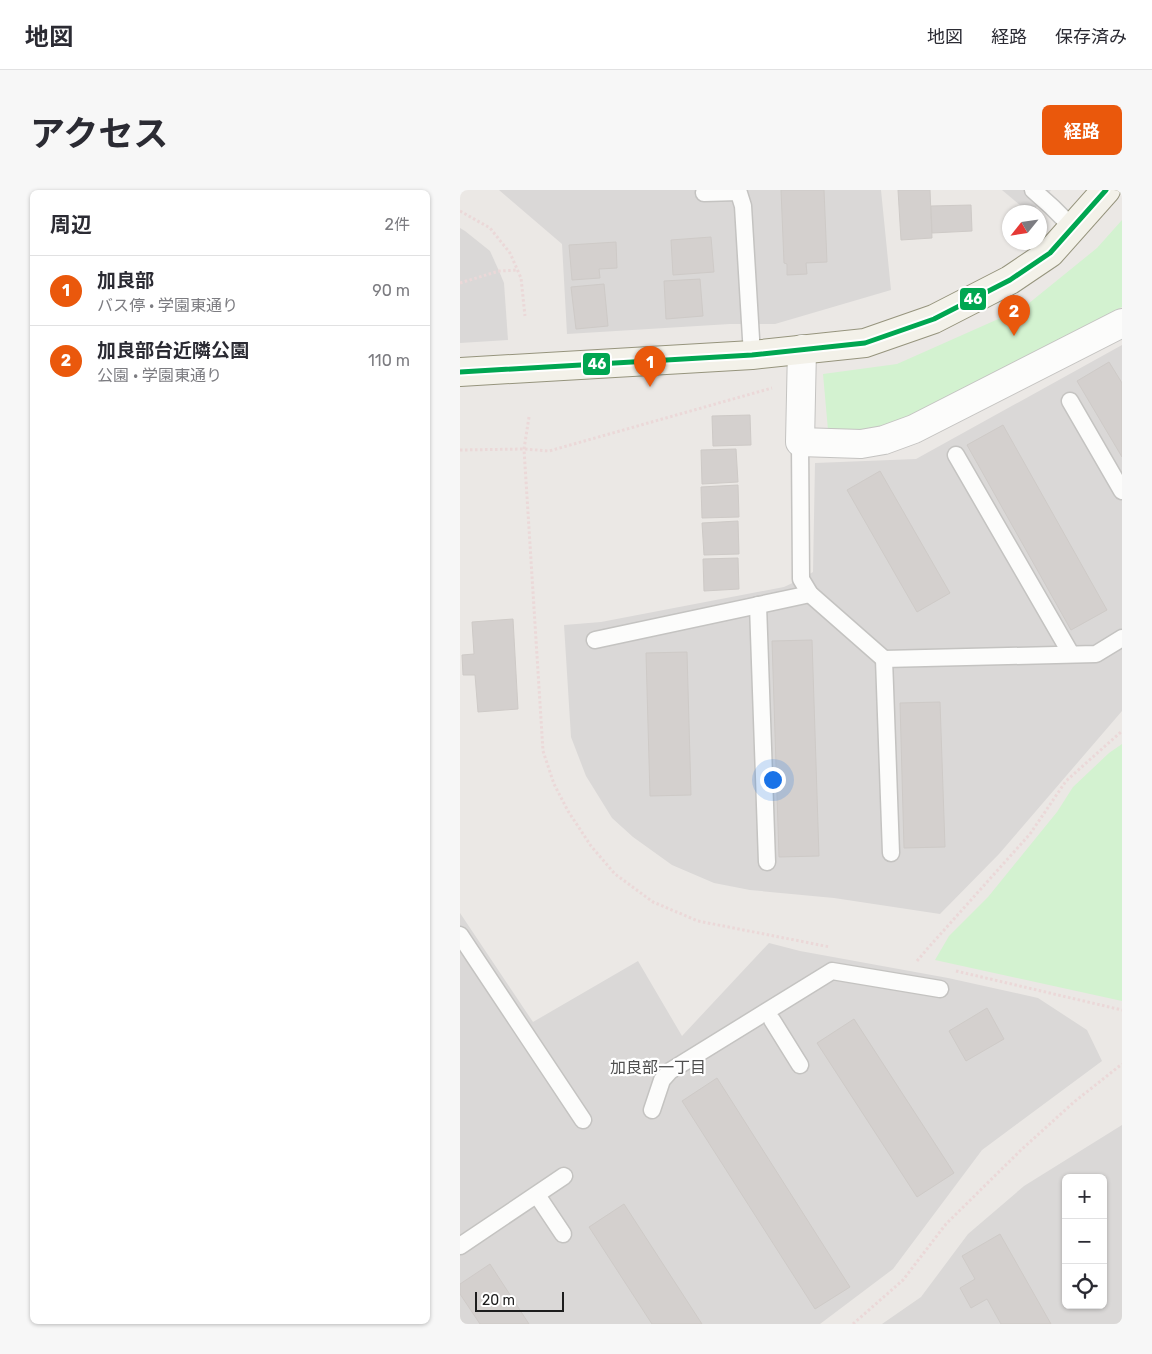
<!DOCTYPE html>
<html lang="ja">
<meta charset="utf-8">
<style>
:root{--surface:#fff;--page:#f7f7f7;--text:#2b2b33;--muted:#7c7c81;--line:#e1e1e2;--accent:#ea580c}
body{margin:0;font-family:Rubik,"Noto Sans JP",sans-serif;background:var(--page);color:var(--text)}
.controls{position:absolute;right:15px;bottom:15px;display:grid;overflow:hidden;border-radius:8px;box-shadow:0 1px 4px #0004}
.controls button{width:45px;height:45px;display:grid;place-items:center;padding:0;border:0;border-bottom:1px solid var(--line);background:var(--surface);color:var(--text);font:25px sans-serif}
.compass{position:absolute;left:542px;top:15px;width:45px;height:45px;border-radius:50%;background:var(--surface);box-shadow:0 1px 4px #0004;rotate:240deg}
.scale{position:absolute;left:15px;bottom:12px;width:89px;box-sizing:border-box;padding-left:5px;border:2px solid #1d1d1d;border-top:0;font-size:14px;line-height:18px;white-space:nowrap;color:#1d1d1d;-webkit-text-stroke:4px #fff;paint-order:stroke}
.you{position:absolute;left:312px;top:589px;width:18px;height:18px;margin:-12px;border:4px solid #fff;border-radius:50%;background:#1a73e8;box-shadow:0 0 0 8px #1a73e833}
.badge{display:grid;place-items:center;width:32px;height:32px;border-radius:50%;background:var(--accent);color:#fff;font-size:16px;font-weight:700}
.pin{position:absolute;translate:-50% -41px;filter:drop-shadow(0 1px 2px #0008)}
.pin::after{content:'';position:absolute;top:26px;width:18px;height:15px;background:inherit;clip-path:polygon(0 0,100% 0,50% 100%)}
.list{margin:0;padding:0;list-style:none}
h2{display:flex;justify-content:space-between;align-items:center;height:65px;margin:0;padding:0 20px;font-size:21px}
h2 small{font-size:16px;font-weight:400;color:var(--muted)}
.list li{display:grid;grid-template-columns:32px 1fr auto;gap:15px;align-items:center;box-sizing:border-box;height:70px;padding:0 20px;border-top:1px solid var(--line)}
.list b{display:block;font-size:19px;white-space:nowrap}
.list p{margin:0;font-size:16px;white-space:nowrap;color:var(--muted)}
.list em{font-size:16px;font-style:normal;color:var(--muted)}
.icon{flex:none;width:28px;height:28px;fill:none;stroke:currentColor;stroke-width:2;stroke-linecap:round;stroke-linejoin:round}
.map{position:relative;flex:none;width:662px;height:1134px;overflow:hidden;border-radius:8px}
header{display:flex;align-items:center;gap:30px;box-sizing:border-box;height:70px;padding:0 25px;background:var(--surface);border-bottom:1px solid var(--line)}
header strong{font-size:24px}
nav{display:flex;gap:28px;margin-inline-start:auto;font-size:18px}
.intro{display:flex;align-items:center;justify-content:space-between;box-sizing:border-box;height:120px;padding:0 30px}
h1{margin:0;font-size:35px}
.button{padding:12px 22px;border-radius:8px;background:var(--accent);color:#fff;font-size:18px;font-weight:700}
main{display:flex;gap:30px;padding:0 30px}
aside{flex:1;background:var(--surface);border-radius:8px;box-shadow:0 1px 4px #0004}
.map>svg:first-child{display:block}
.residential{fill:#dad8d7;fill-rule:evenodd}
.park{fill:#d3f2d0}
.building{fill:#d4d0ce;stroke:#cecac7}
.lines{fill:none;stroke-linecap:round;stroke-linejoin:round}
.lane-casing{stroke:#c4c3c1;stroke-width:19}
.street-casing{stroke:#c4c3c1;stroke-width:30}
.secondary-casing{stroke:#96947d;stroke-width:30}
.path{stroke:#ebd8d8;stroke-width:3;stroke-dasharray:2.5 2.5;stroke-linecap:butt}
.lane{stroke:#fcfcfb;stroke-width:16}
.street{stroke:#fcfcfb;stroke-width:28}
.secondary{stroke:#f3f1e9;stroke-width:28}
.bus-1-casing{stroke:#fff;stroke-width:9}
.bus-1{stroke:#00a651;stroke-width:5}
.labels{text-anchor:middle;stroke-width:4.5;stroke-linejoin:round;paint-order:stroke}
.neighbourhood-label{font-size:16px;fill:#505050;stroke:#fff}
.line-badge{stroke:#fff;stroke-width:2}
.badge-label{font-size:14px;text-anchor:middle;font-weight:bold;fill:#fff}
</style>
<header>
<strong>地図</strong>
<nav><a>地図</a><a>経路</a><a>保存済み</a></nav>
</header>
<div class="intro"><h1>アクセス</h1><a class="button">経路</a></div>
<main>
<aside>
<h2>周辺<small>2件</small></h2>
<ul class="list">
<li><span class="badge">1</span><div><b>加良部</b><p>バス停 · 学園東通り</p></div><em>90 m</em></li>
<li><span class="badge">2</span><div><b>加良部台近隣公園</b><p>公園 · 学園東通り</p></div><em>110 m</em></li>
</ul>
</aside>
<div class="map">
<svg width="662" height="1134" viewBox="0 0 662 1134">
<rect width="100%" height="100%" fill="#ebe8e5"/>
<g class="residential">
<polygon points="39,0 421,0 431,100 315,134 270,134 107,144 102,54"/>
<polygon points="542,0 591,0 572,22 568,22"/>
<polygon points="0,38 5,41 30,61 39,81 44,93 48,150 0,153"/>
<polygon points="662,155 662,521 539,664 480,724 374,708 290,700 254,693 212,675 173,647 152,628 126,586 111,547 104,435 141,432 324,397 341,389 353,382 355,273 456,269"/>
<polygon points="0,723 73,832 178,771 222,846 309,753 340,761 488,788 578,808 627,840 642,871 522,960 433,1079 360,1134 0,1134"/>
<path d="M662,935V1134H422L461,1107L508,1044L564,996ZM606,988H643V1115H606Z"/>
</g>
<g class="park">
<polygon points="662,30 662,117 450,228 410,245 368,240 363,184 437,174 563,118 637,58"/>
<polygon points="662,554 662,811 475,770 489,746 528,707 597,622 613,597 649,563"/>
</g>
<g class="building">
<polygon points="321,0 364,0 367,72 346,73 347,84 327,85 327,74 324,73"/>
<polygon points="438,0 470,0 472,48 441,50"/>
<polygon points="511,15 512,41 472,43 471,16"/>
<polygon points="251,47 254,82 213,85 211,50"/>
<polygon points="156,52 157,78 139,79 140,88 112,90 109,55"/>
<polygon points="240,89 243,126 206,129 204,91"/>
<polygon points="144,94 148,136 116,139 111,97"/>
<polygon points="649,172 662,193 662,267 617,191"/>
<polygon points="290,225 291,255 253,256 252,226"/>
<polygon points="543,235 647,420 611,440 507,255"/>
<polygon points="276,259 278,292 242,294 241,260"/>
<polygon points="420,281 490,403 457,422 387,300"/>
<polygon points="278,295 279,327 242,328 241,297"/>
<polygon points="278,331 279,364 244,365 242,333"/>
<polygon points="278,368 279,399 244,401 243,369"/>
<polygon points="53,429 58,519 18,522 15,485 3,485 2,465 14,464 12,432"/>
<polygon points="352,450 359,666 319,667 312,451"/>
<polygon points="227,462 231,605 190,606 186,463"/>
<polygon points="480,512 485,657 444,658 440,513"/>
<polygon points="527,818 544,849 506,871 489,841"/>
<polygon points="394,829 494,983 457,1007 357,853"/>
<polygon points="257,888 390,1097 355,1119 222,911"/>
<polygon points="164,1014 242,1134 192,1134 129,1037"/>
<polygon points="540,1044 591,1134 541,1134 527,1109 511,1118 500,1098 515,1089 502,1066"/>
<polygon points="30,1074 69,1134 20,1134 0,1104 0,1094"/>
</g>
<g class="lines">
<g class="lane-casing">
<g id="lane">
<polyline points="278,0 283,16 292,165"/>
<polyline points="573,0 592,17 613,38"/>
<polyline points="244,3 278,2"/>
<polyline points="610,211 662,301"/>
<polyline points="340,252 341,389 350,404 424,469 636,464 662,448"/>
<polyline points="496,265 611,464"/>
<polyline points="298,415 307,672"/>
<polyline points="135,450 350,404"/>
<polyline points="424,469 431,663"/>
<polyline points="0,745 123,930"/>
<polyline points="312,830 340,875"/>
<polyline points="192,920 202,890 210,881 372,781 480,799"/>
<polyline points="77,1005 103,1044"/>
<polyline points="0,1056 104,986"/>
</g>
</g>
<g class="street-casing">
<polyline id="street" points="342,159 340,252 401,254 424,250 454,239 662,133"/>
</g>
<g class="secondary-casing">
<polyline id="secondary" points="0,182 292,165 405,153 474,129 550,90 590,63 646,0"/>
</g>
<g class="path">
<polyline points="0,21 30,38 50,63 61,88 65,126"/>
<polyline points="0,93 39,81 58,80"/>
<polyline points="69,227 64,259 83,561 94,594 108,621 131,656 155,684 193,712 238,731 370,757"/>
<polyline points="0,260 64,259 89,261 312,198"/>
<polyline points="457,771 468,758 570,644 606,591 662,541"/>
<polyline points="496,781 662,820"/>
<polyline points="393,1134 443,1090 486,1034 561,960 614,912 662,874"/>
</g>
<use href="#lane" class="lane"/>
<use href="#street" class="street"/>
<use href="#secondary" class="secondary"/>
<g class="bus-1-casing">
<polyline id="bus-1" points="0,182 292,165 405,153 474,129 550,90 590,63 646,0"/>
</g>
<use href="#bus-1" class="bus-1"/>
</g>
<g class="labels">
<g class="neighbourhood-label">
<text x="198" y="883">加良部一丁目</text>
</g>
</g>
<g class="line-badge">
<rect x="499" y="97" width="28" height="24" rx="5" fill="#00a651"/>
<rect x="122" y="162" width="29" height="24" rx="5" fill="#00a651"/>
</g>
<g class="badge-label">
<text x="513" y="114">46</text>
<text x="137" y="179">46</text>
</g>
</svg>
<div class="controls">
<button>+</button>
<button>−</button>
<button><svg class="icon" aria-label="locate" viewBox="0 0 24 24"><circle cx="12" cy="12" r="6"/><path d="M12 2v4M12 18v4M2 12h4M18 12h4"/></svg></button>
</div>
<svg class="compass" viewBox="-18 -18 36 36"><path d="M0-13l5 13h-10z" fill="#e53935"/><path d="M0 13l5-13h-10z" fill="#7c7c81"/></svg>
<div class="scale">20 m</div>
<div class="you"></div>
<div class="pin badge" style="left:190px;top:197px">1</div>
<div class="pin badge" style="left:554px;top:146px">2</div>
</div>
</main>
